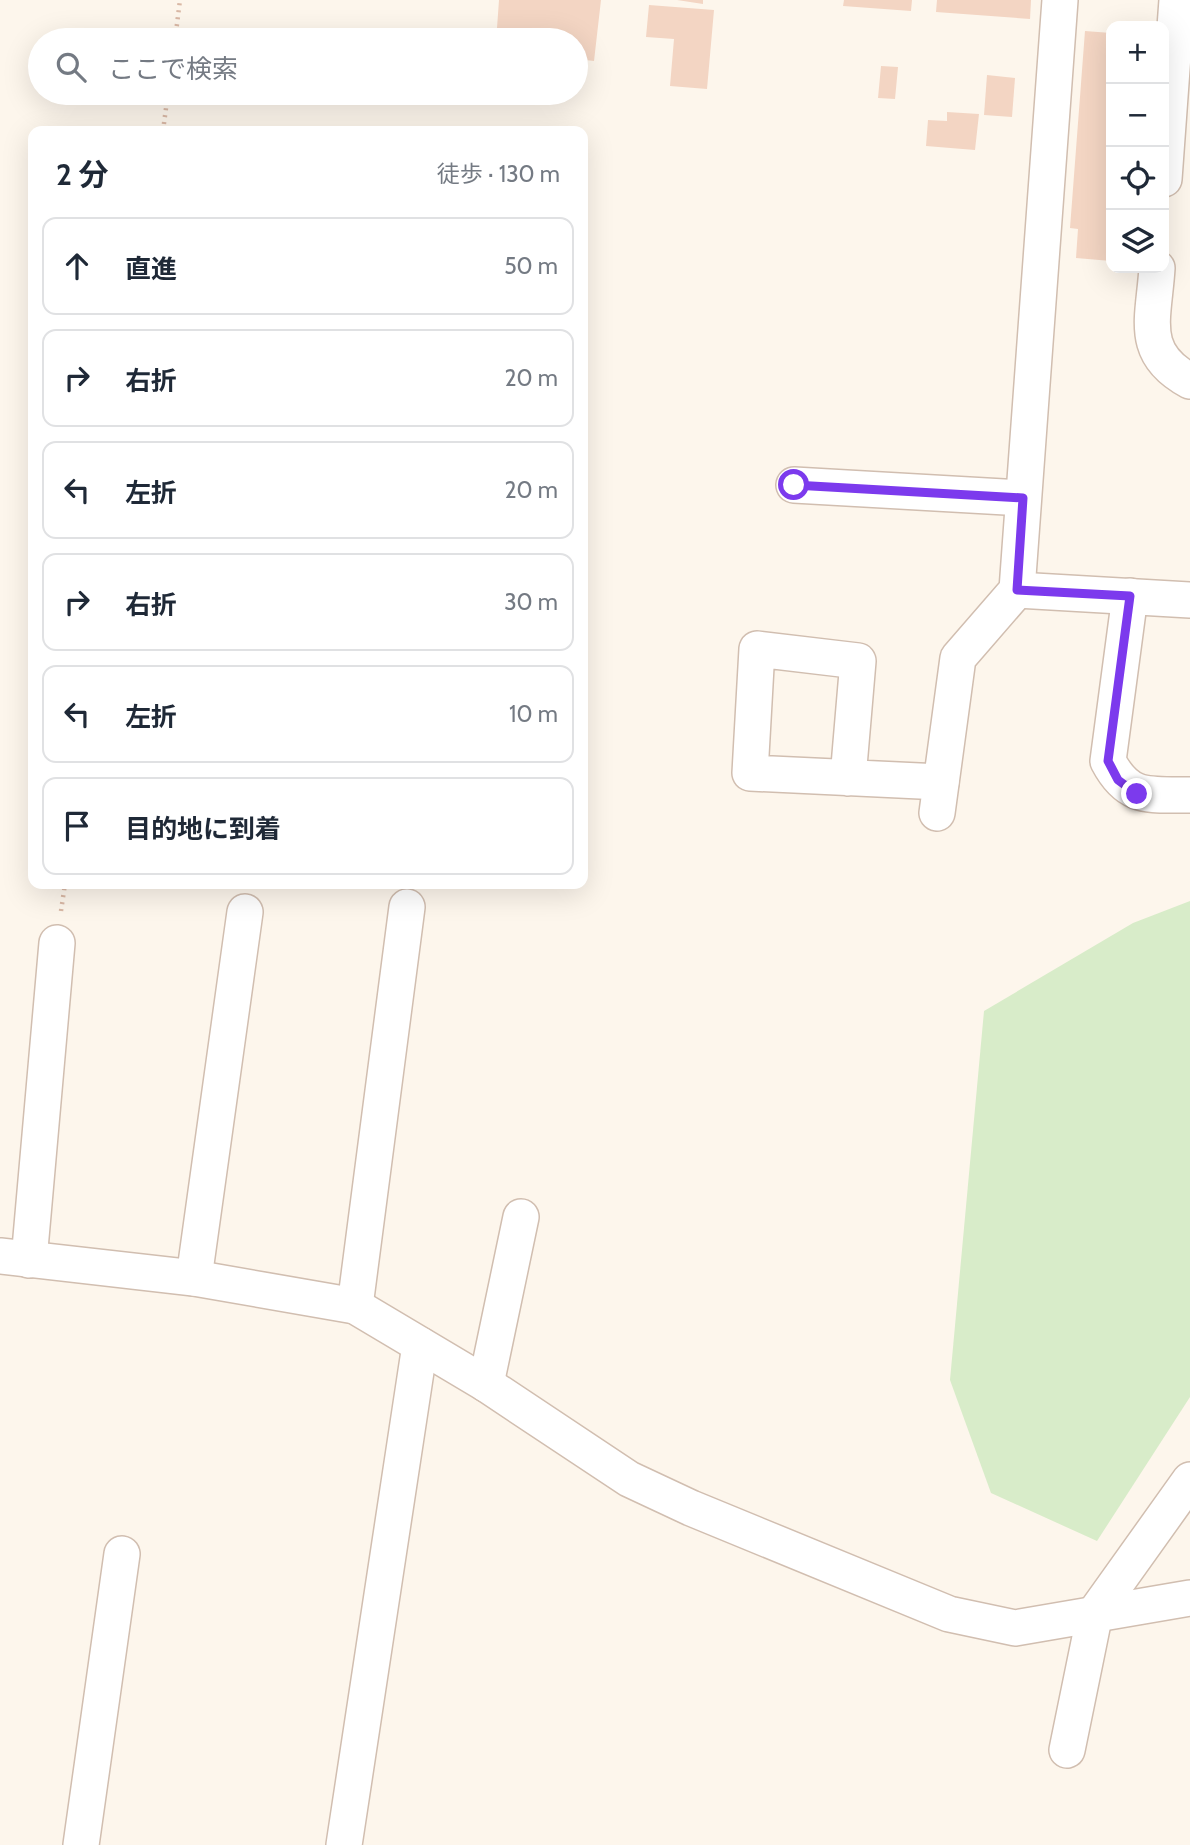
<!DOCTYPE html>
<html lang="ja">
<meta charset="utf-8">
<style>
:root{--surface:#fff;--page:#f2f2f3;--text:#1f2937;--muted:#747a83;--line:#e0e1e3}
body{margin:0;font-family:Cabin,"Noto Sans JP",sans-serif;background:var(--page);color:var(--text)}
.controls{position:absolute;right:21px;top:21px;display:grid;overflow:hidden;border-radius:14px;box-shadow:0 7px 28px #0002}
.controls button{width:63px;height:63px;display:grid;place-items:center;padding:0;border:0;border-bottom:2px solid var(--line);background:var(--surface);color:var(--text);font:35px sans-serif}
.stop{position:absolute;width:21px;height:21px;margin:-16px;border:5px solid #7c3aed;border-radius:50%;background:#fff}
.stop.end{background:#7c3aed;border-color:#fff;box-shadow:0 2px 7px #0008}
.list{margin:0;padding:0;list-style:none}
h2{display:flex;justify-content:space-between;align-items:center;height:91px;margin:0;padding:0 28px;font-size:30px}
h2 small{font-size:23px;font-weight:400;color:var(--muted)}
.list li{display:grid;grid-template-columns:46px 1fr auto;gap:21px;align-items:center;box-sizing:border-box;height:98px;margin:0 14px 14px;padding:0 14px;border:2px solid var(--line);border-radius:14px}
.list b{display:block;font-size:26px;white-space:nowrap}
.list em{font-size:23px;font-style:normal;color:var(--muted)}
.icon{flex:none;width:38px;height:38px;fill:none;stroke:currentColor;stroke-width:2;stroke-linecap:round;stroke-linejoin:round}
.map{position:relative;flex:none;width:1190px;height:1845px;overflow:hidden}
.search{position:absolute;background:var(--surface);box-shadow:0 7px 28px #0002;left:28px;top:28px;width:560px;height:77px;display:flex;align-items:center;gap:18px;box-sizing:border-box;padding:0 24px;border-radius:38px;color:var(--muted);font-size:26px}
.panel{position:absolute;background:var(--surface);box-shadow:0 7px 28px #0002;left:28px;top:126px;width:560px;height:763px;border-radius:14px}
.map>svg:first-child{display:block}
.green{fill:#d8ecc9}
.building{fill:#f3d5c3}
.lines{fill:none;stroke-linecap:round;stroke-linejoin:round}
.minor-casing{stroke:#d1beb0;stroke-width:38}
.path{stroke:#d9b8a5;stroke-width:4.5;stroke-dasharray:2 5;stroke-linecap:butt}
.minor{stroke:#fff;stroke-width:35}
.route{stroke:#7c3aed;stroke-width:9}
</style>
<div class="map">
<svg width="1190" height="1845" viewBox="0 0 1190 1845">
<rect width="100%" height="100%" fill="#fdf6ec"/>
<polygon class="green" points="1190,901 1190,1397 1097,1541 991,1493 950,1380 984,1011 1133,923"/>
<g class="building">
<polygon points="499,0 601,0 594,61 576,59 576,40 571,40 572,35 497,28"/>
<polygon points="677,0 703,0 703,4"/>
<polygon points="844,0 912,0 911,11 843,6"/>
<polygon points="937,0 1031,0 1030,19 936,12"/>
<polygon points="649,5 714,10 707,89 670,86 674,39 646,37"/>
<polygon points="1085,31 1111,33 1111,261 1076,258 1078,229 1070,228"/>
<polygon points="881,66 898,67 895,99 878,98"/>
<polygon points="987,75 1015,78 1012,117 984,115"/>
<polygon points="947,112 979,114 975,150 926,146 928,120 947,121"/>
</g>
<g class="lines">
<g class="minor-casing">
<g id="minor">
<polyline points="1164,179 1177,0"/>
<path d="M1157,268C1154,318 1138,353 1190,381"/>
<polyline points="794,485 1023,498"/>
<polyline points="1017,590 1190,600"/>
<path d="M1130,596L1108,761C1129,801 1150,794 1190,795"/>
<polyline points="848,778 858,661 757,649 750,773 941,782"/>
<polyline points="937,813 958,658 1017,590 1060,0"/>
<polyline points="0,1256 194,1278 355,1306 486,1384 629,1479 691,1508 949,1614 1015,1628 1190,1598"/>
<polyline points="29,1260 57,943"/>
<polyline points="194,1278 245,912"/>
<polyline points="355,1306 407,907"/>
<polyline points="486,1384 521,1217"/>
<polyline points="1067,1750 1095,1613 1190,1480"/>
<polyline points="81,1845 122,1554"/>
<polyline points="344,1845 420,1345"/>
</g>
</g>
<g class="path">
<polyline points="175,40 180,0"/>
<polyline points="163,131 168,93"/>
<polyline points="61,911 65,884"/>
</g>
<use href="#minor" class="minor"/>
</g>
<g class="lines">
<polyline class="route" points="794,485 1023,498 1017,590 1130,596 1108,761 1118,780 1137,794"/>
</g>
</svg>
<div class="controls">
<button>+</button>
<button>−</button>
<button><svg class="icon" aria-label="locate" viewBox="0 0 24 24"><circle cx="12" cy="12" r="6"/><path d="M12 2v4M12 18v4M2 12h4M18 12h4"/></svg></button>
<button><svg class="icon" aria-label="layers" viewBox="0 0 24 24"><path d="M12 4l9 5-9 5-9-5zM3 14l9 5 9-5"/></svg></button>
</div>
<div class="stop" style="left:794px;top:485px"></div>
<div class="stop end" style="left:1137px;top:794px"></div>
<div class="search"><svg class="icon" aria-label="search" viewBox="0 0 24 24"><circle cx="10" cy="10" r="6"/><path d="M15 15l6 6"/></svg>ここで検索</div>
<section class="panel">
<h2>2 分<small>徒歩 · 130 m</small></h2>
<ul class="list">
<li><svg class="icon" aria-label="ahead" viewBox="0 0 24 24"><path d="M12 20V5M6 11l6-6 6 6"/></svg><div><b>直進</b></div><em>50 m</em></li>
<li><svg class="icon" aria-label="right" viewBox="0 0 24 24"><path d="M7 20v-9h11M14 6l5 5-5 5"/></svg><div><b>右折</b></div><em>20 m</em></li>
<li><svg class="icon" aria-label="left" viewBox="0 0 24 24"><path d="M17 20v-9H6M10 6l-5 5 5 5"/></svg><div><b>左折</b></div><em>20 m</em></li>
<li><svg class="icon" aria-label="right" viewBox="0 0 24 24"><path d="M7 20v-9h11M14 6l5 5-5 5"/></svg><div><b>右折</b></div><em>30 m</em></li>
<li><svg class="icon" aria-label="left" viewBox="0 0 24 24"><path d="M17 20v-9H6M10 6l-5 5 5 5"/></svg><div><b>左折</b></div><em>10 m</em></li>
<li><svg class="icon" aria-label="arrive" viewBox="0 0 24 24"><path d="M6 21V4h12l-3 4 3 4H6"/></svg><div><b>目的地に到着</b></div></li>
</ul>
</section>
</div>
